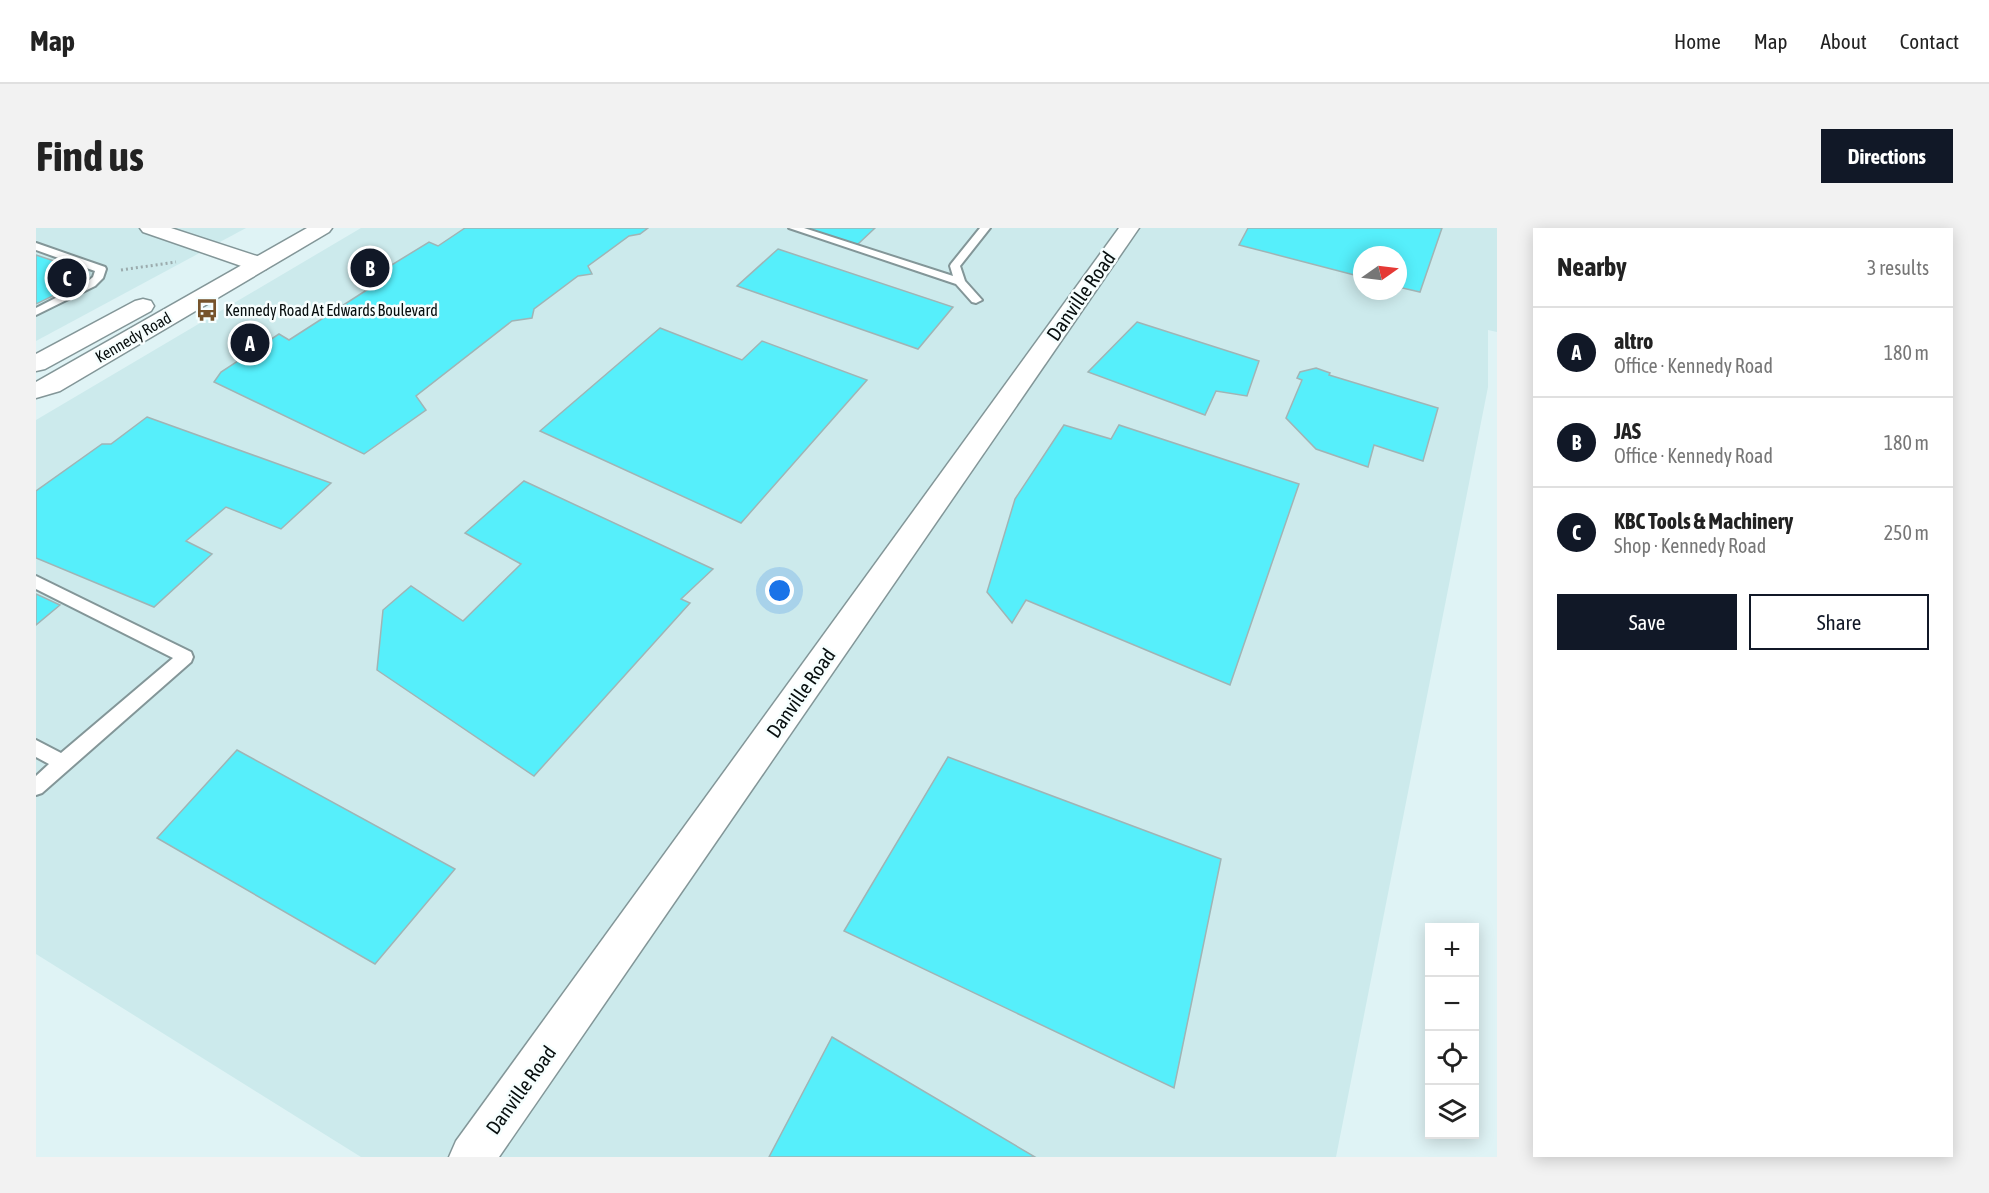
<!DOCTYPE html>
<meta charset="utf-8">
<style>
:root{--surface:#fff;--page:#f2f2f2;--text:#222;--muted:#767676;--line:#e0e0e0;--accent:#111827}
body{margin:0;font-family:"Asap Condensed",sans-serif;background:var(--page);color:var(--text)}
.controls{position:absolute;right:18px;bottom:18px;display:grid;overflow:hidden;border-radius:0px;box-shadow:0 3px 15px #0003}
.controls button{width:54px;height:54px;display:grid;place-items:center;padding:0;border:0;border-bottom:2px solid var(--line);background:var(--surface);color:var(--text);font:30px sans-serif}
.compass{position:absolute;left:1317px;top:18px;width:54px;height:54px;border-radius:50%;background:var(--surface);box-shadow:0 3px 15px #0003;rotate:76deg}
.you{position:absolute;left:744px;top:363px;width:21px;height:21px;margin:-15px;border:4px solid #fff;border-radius:50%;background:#1a73e8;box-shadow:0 0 0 9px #1a73e833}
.badge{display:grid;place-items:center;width:39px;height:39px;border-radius:50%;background:var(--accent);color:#fff;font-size:20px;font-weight:700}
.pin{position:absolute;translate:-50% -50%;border:3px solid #fff;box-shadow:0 2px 6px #0006}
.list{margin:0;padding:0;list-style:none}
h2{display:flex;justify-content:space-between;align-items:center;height:78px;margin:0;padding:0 24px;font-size:26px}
h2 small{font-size:20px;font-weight:400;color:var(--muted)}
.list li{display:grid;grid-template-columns:39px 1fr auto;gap:18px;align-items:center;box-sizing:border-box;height:90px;padding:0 24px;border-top:2px solid var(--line)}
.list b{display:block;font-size:22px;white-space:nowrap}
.list p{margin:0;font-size:20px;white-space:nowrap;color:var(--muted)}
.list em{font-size:20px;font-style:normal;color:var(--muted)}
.actions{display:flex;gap:12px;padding:18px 24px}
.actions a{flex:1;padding:14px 0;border:2px solid var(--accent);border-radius:0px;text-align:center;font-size:21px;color:var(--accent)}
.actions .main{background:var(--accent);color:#fff}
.icon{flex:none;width:33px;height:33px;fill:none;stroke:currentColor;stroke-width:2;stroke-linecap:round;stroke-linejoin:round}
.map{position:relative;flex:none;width:1461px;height:929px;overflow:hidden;border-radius:0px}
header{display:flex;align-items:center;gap:36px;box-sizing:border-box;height:84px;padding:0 30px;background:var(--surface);border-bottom:2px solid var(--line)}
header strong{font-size:28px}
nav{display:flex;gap:33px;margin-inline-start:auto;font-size:21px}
.intro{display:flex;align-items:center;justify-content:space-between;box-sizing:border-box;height:144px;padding:0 36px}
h1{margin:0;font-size:42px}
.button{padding:15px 27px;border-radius:0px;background:var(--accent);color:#fff;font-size:21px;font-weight:700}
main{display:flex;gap:36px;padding:0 36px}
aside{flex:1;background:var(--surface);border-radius:0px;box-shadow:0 3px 15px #0003}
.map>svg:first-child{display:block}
.built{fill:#cceaec;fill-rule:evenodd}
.building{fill:#56effb;stroke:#a0b4b5;stroke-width:1.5}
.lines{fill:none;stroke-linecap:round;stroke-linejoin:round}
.service-casing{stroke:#839698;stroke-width:4}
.minor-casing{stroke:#839698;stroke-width:3}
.tertiary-casing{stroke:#839698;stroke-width:3}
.secondary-casing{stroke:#839698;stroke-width:3}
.path{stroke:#9babad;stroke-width:3;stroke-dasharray:2 3;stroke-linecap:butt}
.service{fill:#fff;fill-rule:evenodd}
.minor{fill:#fff;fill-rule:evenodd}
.tertiary{fill:#fff;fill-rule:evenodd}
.secondary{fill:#fff;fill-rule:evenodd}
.labels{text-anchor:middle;stroke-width:5;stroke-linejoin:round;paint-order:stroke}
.far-poi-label{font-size:16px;fill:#070e0e;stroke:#f6fefe;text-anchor:start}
.far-street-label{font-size:16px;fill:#070e0e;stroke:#f6fefe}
.street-label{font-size:20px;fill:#070e0e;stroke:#f6fefe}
</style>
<header>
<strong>Map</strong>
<nav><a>Home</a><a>Map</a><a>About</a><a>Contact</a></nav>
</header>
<div class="intro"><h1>Find us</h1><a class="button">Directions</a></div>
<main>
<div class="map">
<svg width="1461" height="929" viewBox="0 0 1461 929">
<rect width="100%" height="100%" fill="#dff3f5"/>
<g class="built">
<polygon points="0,0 210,0 0,113"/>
<path d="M325,0H1461V104L1452,102V159L1300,929H325L0,726V192ZM1326,27H1362V63H1326Z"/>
</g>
<g class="building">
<polygon points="429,0 612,0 604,6 593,8 552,38 556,46 542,48 498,81 496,90 476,93 380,168 390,182 328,226 178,154 185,144 243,106 253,112 337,58 328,54 393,14 402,18"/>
<polygon points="769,0 839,0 821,17"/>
<polygon points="1212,0 1406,0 1384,64 1362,59 1362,27 1326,27 1326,49 1203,17"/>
<polygon points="742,21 917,79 882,121 701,58"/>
<polygon points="0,27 39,40 33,60 0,76"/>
<polygon points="1101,94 1223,133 1211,168 1180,163 1169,187 1052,144"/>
<polygon points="624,100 706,132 726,113 831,152 705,295 504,203"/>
<polygon points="1280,140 1294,145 1293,147 1402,180 1387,233 1338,217 1332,239 1280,221 1250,190 1266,152 1261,150 1264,144"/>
<polygon points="111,189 295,255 245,301 190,279 150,313 176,326 118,379 0,330 0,263 66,216 75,216"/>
<polygon points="1028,197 1075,211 1083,197 1263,256 1194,457 990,372 976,395 951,364 979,271"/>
<polygon points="488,253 677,341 645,371 654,375 498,548 341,442 347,382 375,358 427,393 485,336 429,305"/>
<polygon points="0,366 24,377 0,397"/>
<polygon points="201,522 419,641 339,736 121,610"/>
<polygon points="912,529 1185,631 1138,860 808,703"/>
<polygon points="796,809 999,929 733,929"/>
</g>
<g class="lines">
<g class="service-casing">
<g id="service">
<polygon points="753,0 768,0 917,48 914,38 915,36 944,0 954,0 924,38 929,53 946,72 940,75 936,74 920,56"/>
<polygon points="0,15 69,39 70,41 67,50 59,58 0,87 0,80 51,54 57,49 59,43 0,22"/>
<polygon points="0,348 155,424 157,429 155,434 6,565 0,567 0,548 13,536 0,529 0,512 25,525 137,430 0,361"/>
</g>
</g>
<g class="minor-casing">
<polygon id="minor" points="1083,0 1103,0 463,929 413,929 420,913"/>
</g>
<g class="tertiary-casing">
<polygon id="tertiary" points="104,0 135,0 230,31 233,36 230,41 222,42 214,41 107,4"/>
</g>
<g class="secondary-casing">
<g id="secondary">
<polygon points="271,0 296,0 293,4 24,163 0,170 0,154"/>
<polygon points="107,71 115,73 118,78 115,83 9,141 0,143 0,126 99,73"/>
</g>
</g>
<polyline class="path" points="85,42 140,34"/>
<use href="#service" class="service"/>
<use href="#minor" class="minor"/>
<use href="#tertiary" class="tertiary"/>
<use href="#secondary" class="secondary"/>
</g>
<defs>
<g id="bus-bare" transform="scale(1.8)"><path d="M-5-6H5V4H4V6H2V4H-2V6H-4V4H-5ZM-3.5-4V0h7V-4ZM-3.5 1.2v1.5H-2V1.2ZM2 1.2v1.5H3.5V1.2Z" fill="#76532b" stroke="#f6fefe" stroke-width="2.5" paint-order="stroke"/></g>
</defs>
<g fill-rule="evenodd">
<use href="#bus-bare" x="171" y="82"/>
</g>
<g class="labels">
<g class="far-poi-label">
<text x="189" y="88">Kennedy Road At Edwards Boulevard</text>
</g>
<g class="far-street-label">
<text transform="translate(97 109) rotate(-30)" y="6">Kennedy Road</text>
</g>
<g class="street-label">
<text transform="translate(1045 68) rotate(-55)" y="7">Danville Road</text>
<text transform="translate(765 465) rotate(-55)" y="7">Danville Road</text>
<text transform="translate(485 862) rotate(-54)" y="7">Danville Road</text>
</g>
</g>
</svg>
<div class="controls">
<button>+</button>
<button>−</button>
<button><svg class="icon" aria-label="locate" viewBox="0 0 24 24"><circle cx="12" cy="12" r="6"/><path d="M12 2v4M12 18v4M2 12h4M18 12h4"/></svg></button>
<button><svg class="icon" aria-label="layers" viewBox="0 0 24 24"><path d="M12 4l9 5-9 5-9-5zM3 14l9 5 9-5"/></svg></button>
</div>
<svg class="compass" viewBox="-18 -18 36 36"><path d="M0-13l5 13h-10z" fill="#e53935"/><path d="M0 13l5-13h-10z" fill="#767676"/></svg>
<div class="you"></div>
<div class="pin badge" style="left:214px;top:115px">A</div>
<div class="pin badge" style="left:334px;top:40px">B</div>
<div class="pin badge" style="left:31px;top:50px">C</div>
</div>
<aside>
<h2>Nearby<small>3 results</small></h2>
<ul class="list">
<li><span class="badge">A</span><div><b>altro</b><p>Office · Kennedy Road</p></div><em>180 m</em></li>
<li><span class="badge">B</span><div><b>JAS</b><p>Office · Kennedy Road</p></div><em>180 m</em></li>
<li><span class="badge">C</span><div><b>KBC Tools &amp; Machinery</b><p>Shop · Kennedy Road</p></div><em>250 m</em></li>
</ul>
<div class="actions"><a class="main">Save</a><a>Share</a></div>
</aside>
</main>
